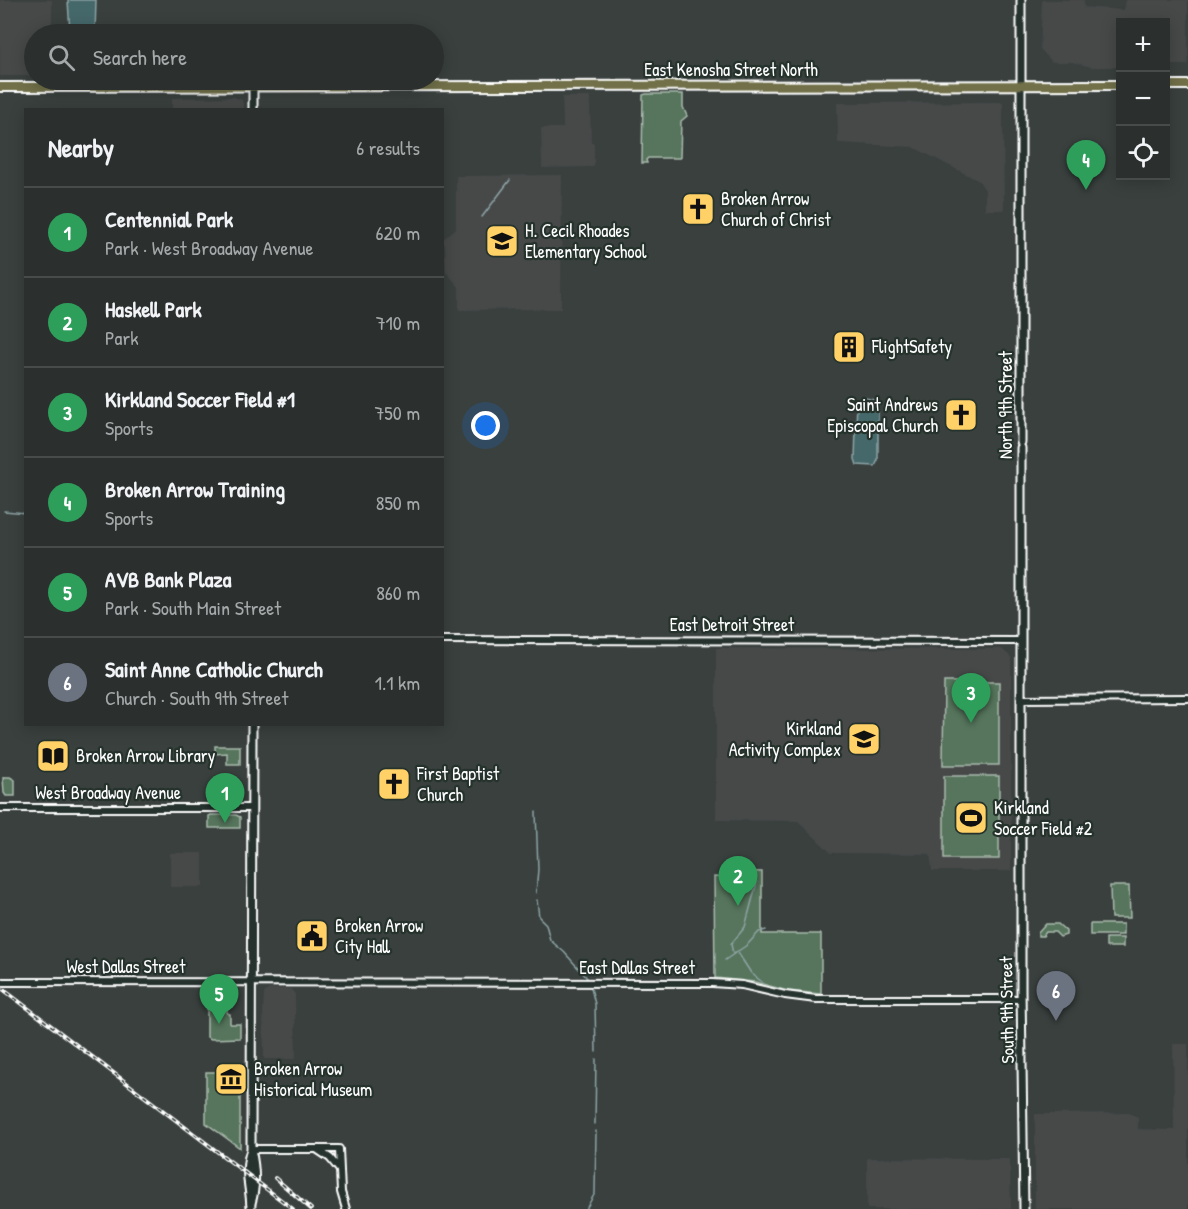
<!DOCTYPE html>
<meta charset="utf-8">
<style>
:root{--surface:#2b302e;--page:#373c3a;--text:#f1f3f6;--muted:#a6a9aa;--line:#474b4a;--accent:#bca0f2}
body{margin:0;font-family:"Patrick Hand",sans-serif;background:var(--page);color:var(--text)}
.controls{position:absolute;right:18px;top:18px;display:grid;overflow:hidden;border-radius:0px;box-shadow:0 3px 15px #0003}
.controls button{width:54px;height:54px;display:grid;place-items:center;padding:0;border:0;border-bottom:2px solid var(--line);background:var(--surface);color:var(--text);font:30px sans-serif}
.you{position:absolute;left:486px;top:426px;width:21px;height:21px;margin:-15px;border:4px solid #fff;border-radius:50%;background:#1a73e8;box-shadow:0 0 0 9px #1a73e833}
.badge{display:grid;place-items:center;width:39px;height:39px;border-radius:50%;background:var(--accent);color:#fff;font-size:20px;font-weight:700}
.pin{position:absolute;translate:-50% -50px;filter:drop-shadow(0 2px 3px #0008)}
.pin::after{content:'';position:absolute;top:32px;width:21px;height:18px;background:inherit;clip-path:polygon(0 0,100% 0,50% 100%)}
.list{margin:0;padding:0;list-style:none}
h2{display:flex;justify-content:space-between;align-items:center;height:78px;margin:0;padding:0 24px;font-size:26px}
h2 small{font-size:20px;font-weight:400;color:var(--muted)}
.list li{display:grid;grid-template-columns:39px 1fr auto;gap:18px;align-items:center;box-sizing:border-box;height:90px;padding:0 24px;border-top:2px solid var(--line)}
.list b{display:block;font-size:22px;white-space:nowrap}
.list p{margin:0;font-size:20px;white-space:nowrap;color:var(--muted)}
.list em{font-size:20px;font-style:normal;color:var(--muted)}
.icon{flex:none;width:33px;height:33px;fill:none;stroke:currentColor;stroke-width:2;stroke-linecap:round;stroke-linejoin:round}
.map{position:relative;flex:none;width:1188px;height:1209px;overflow:hidden}
.search{position:absolute;background:var(--surface);box-shadow:0 3px 15px #0003;left:24px;top:24px;width:420px;height:66px;display:flex;align-items:center;gap:15px;box-sizing:border-box;padding:0 21px;border-radius:33px;color:var(--muted);font-size:22px}
.panel{position:absolute;background:var(--surface);box-shadow:0 3px 15px #0003;left:24px;top:108px;width:420px;height:618px;border-radius:0px}
.map>svg:first-child{display:block}
.built{fill:#46494a}
.green{fill:#57745c;stroke:#abbaae;stroke-width:1.5}
.water{fill:#45686b;stroke:#8fa4a6;stroke-width:1.5}
.lines{fill:none;stroke-linecap:round;stroke-linejoin:round}
.stream{stroke:#8fa4a6;stroke-width:1.5}
.tertiary-casing{stroke:#fff;stroke-width:10}
.secondary-casing{stroke:#fff;stroke-width:11}
.primary-casing{stroke:#fff;stroke-width:12}
.tertiary{stroke:#26332d;stroke-width:6}
.secondary{stroke:#26332d;stroke-width:7}
.primary{stroke:#71704a;stroke-width:8}
.rail-casing{stroke:#fff;stroke-width:4}
.rail{stroke:#26332d;stroke-width:1.5;stroke-dasharray:4.5;stroke-linecap:butt}
.labels{text-anchor:middle;stroke-width:4.5;stroke-linejoin:round;paint-order:stroke}
.street-label{font-size:18px;fill:#fff;stroke:#26332d}
.poi-label{font-size:18px;fill:#fff;stroke:#26332d;text-anchor:start}
</style>
<div class="map">
<svg width="1188" height="1209" viewBox="0 0 1188 1209">
<rect width="100%" height="100%" fill="#39403e"/>
<filter id="ink" filterUnits="userSpaceOnUse"><feTurbulence type="fractalNoise" baseFrequency=".0167" numOctaves="2"/><feDisplacementMap in="SourceGraphic" scale="12" xChannelSelector="R" yChannelSelector="G"/><feConvolveMatrix kernelMatrix="1 2 1 2 8 2 1 2 1" color-interpolation-filters="sRGB"/></filter>
<g filter="url(#ink)">
<g class="built">
<polygon points="0,0 52,0 52,34 34,34 34,76 0,76"/>
<polygon points="1042,0 1084,0 1084,7 1124,10 1125,0 1188,0 1188,65 1166,65 1166,22 1120,22 1120,67 1091,67 1072,62 1052,62 1040,49"/>
<polygon points="234,97 242,100 244,109 172,109 172,98"/>
<polygon points="562,97 590,97 591,143 594,143 594,167 542,168 541,128 563,128"/>
<polygon points="1003,102 1004,210 985,210 985,190 979,181 913,147 838,143 837,103"/>
<polygon points="562,175 561,309 459,310 459,287 446,272 445,245 442,240 456,228 456,176"/>
<polygon points="716,648 1002,649 1011,657 1011,871 932,871 930,854 831,853 798,821 716,820"/>
<rect x="170" y="853" width="33" height="34"/>
<polygon points="269,989 291,989 295,994 296,1059 264,1059 263,1012 264,993"/>
<polygon points="1173,1044 1188,1044 1188,1209 1035,1209 1035,1114 1129,1113 1138,1117 1138,1129 1174,1130"/>
<polygon points="867,1158 1010,1159 1011,1209 867,1209"/>
</g>
<g class="green">
<polygon points="646,94 683,94 683,107 687,116 681,121 680,158 648,158 646,160 647,163 642,163 643,95"/>
<polygon points="944,682 999,682 999,765 943,765"/>
<polygon points="215,746 240,746 240,764 227,764 227,753 215,754"/>
<rect x="944" y="776" width="55" height="83"/>
<polygon points="3,777 10,777 15,780 15,796 6,796 4,793"/>
<polygon points="211,815 236,815 240,817 240,828 209,828 209,816"/>
<polygon points="734,871 762,872 762,934 821,934 821,994 788,991 755,982 715,978 714,877 734,878"/>
<polygon points="1110,886 1129,886 1130,918 1111,918"/>
<polygon points="1046,924 1058,924 1066,931 1066,935 1060,937 1055,932 1046,932 1043,936 1038,936 1038,933"/>
<rect x="1090" y="924" width="33" height="11"/>
<rect x="1106" y="938" width="17" height="9"/>
<polygon points="207,1008 227,1008 227,1013 230,1014 230,1024 240,1024 240,1038 211,1039 207,1037"/>
<polygon points="206,1072 221,1072 222,1091 240,1091 240,1148 206,1123"/>
</g>
<g class="water">
<polygon points="68,0 96,0 95,34 70,33"/>
<polygon points="866,398 878,401 878,460 875,466 857,465 855,459 857,400"/>
</g>
<g class="lines">
<g class="stream">
<polyline points="482,217 510,180"/>
<polyline points="4,511 26,513"/>
<polyline points="536,812 538,869 536,893"/>
<polyline points="537,900 539,917 546,924 550,940 564,952 588,979"/>
<polyline points="738,953 751,973 762,982"/>
<polyline points="733,954 731,944 745,927 757,882"/>
<polyline points="725,960 747,945 759,932 766,930"/>
<polyline points="591,988 595,1004 596,1052"/>
<polyline points="595,1124 596,1059"/>
<polyline points="586,1209 595,1193 596,1131"/>
</g>
<g class="tertiary-casing">
<g id="tertiary">
<polyline points="442,640 1021,641"/>
<polyline points="1021,699 1188,698"/>
<polyline points="0,808 252,808"/>
<polyline points="0,982 712,983 742,985 785,995 816,999 1021,999"/>
<polyline points="251,1149 339,1149 341,1192 346,1209"/>
<polyline points="318,1150 330,1158 339,1169"/>
</g>
</g>
<g class="secondary-casing">
<g id="secondary">
<polyline points="1021,0 1021,442"/>
<polyline points="253,110 253,87"/>
<polyline points="1021,448 1021,989 1024,1209"/>
<path d="M251,1203C257,1185 255,1167 251,1149L252,724"/>
<path d="M251,1209C251,1189 243,1170 251,1150"/>
</g>
</g>
<g class="primary-casing">
<g id="primary">
<polyline points="1166,85 1188,85"/>
<polyline points="0,87 1120,85"/>
</g>
</g>
<use href="#tertiary" class="tertiary"/>
<use href="#secondary" class="secondary"/>
<use href="#primary" class="primary"/>
<g class="rail-casing">
<g id="rail">
<polyline points="0,987 293,1209"/>
<polyline points="275,1178 311,1209"/>
</g>
</g>
<use href="#rail" class="rail"/>
</g>
</g>
<defs>
<g id="church-square" transform="scale(1.725)"><rect x="-9" y="-9" width="18" height="18" rx="4" fill="#ffd166" stroke="#26332d"/><path d="M-1.2-6h2.4v3.5h3.3v2.4h-3.3V6h-2.4V-.1h-3.3v-2.4h3.3Z" fill="#111"/></g>
<g id="school-square" transform="scale(1.725)"><rect x="-9" y="-9" width="18" height="18" rx="4" fill="#ffd166" stroke="#26332d"/><path d="M0-5L7-2L0 1L-7-2ZM-4 1L0 2.5L4 1V4Q0 6-4 4Z" fill="#111"/></g>
<g id="building-square" transform="scale(1.725)"><rect x="-9" y="-9" width="18" height="18" rx="4" fill="#ffd166" stroke="#26332d"/><path d="M-4-6H4V6H1V3H-1V6H-4ZM-2.5-4.3h1.7v1.8h-1.7ZM.8-4.3h1.7v1.8H.8ZM-2.5-1h1.7V.8h-1.7ZM.8-1h1.7V.8H.8Z" fill="#111"/></g>
<g id="library-square" transform="scale(1.725)"><rect x="-9" y="-9" width="18" height="18" rx="4" fill="#ffd166" stroke="#26332d"/><path d="M-6-4Q-3-5.5-.7-3.5V5Q-3 3-6 4ZM6-4Q3-5.5 .7-3.5V5Q3 3 6 4Z" fill="#111"/></g>
<g id="stadium-square" transform="scale(1.725)"><rect x="-9" y="-9" width="18" height="18" rx="4" fill="#ffd166" stroke="#26332d"/><path d="M0-5a6.5 5 0 1 0 0 10a6.5 5 0 1 0 0-10ZM-3.5-1.8h7v3.6h-7Z" fill="#111"/></g>
<g id="civic-square" transform="scale(1.725)"><rect x="-9" y="-9" width="18" height="18" rx="4" fill="#ffd166" stroke="#26332d"/><path d="M-.6-6.5H3V-4.5H.6V-3L4-1V1h2V6H-6V1h2V-1L-.6-3ZM-1.2 2.5V6h2.4V2.5Z" fill="#111"/></g>
<g id="museum-square" transform="scale(1.725)"><rect x="-9" y="-9" width="18" height="18" rx="4" fill="#ffd166" stroke="#26332d"/><path d="M0-6L6-3V-2H-6V-3ZM-5-1h2V3h-2ZM-1-1h2V3h-2ZM3-1h2V3H3ZM-6 4H6V6H-6Z" fill="#111"/></g>
</defs>
<g fill-rule="evenodd">
<use href="#church-square" x="698" y="209"/>
<use href="#school-square" x="502" y="241"/>
<use href="#building-square" x="849" y="347"/>
<use href="#church-square" x="961" y="415"/>
<use href="#school-square" x="864" y="739"/>
<use href="#library-square" x="53" y="756"/>
<use href="#church-square" x="394" y="784"/>
<use href="#stadium-square" x="971" y="818"/>
<use href="#civic-square" x="312" y="936"/>
<use href="#museum-square" x="231" y="1079"/>
</g>
<g class="labels">
<g class="street-label">
<text x="731" y="76">East Kenosha Street North</text>
<text transform="translate(1006 405) rotate(-90)" y="6">North 9th Street</text>
<text x="732" y="631">East Detroit Street</text>
<text x="108" y="799">West Broadway Avenue</text>
<text x="126" y="973">West Dallas Street</text>
<text x="637" y="974">East Dallas Street</text>
<text transform="translate(1007 1010) rotate(-91)" y="6">South 9th Street</text>
</g>
<g class="poi-label">
<text x="721" y="205">Broken Arrow<tspan x="721" dy="21">Church of Christ</tspan></text>
<text x="525" y="237">H. Cecil Rhoades<tspan x="525" dy="21">Elementary School</tspan></text>
<text x="872" y="353">FlightSafety</text>
<text x="938" y="411" text-anchor="end">Saint Andrews<tspan x="938" dy="21">Episcopal Church</tspan></text>
<text x="841" y="735" text-anchor="end">Kirkland<tspan x="841" dy="21">Activity Complex</tspan></text>
<text x="76" y="762">Broken Arrow Library</text>
<text x="417" y="780">First Baptist<tspan x="417" dy="21">Church</tspan></text>
<text x="994" y="814">Kirkland<tspan x="994" dy="21">Soccer Field #2</tspan></text>
<text x="335" y="932">Broken Arrow<tspan x="335" dy="21">City Hall</tspan></text>
<text x="254" y="1075">Broken Arrow<tspan x="254" dy="21">Historical Museum</tspan></text>
</g>
</g>
</svg>
<div class="controls">
<button>+</button>
<button>−</button>
<button><svg class="icon" aria-label="locate" viewBox="0 0 24 24"><circle cx="12" cy="12" r="6"/><path d="M12 2v4M12 18v4M2 12h4M18 12h4"/></svg></button>
</div>
<div class="you"></div>
<div class="pin badge" style="left:225px;top:823px;background:#2e9e5b">1</div>
<div class="pin badge" style="left:738px;top:906px;background:#2e9e5b">2</div>
<div class="pin badge" style="left:971px;top:723px;background:#2e9e5b">3</div>
<div class="pin badge" style="left:1086px;top:190px;background:#2e9e5b">4</div>
<div class="pin badge" style="left:219px;top:1024px;background:#2e9e5b">5</div>
<div class="pin badge" style="left:1056px;top:1021px;background:#6b7280">6</div>
<div class="search"><svg class="icon" aria-label="search" viewBox="0 0 24 24"><circle cx="10" cy="10" r="6"/><path d="M15 15l6 6"/></svg>Search here</div>
<section class="panel">
<h2>Nearby<small>6 results</small></h2>
<ul class="list">
<li><span class="badge" style="background:#2e9e5b">1</span><div><b>Centennial Park</b><p>Park · West Broadway Avenue</p></div><em>620 m</em></li>
<li><span class="badge" style="background:#2e9e5b">2</span><div><b>Haskell Park</b><p>Park</p></div><em>710 m</em></li>
<li><span class="badge" style="background:#2e9e5b">3</span><div><b>Kirkland Soccer Field #1</b><p>Sports</p></div><em>750 m</em></li>
<li><span class="badge" style="background:#2e9e5b">4</span><div><b>Broken Arrow Training</b><p>Sports</p></div><em>850 m</em></li>
<li><span class="badge" style="background:#2e9e5b">5</span><div><b>AVB Bank Plaza</b><p>Park · South Main Street</p></div><em>860 m</em></li>
<li><span class="badge" style="background:#6b7280">6</span><div><b>Saint Anne Catholic Church</b><p>Church · South 9th Street</p></div><em>1.1 km</em></li>
</ul>
</section>
</div>
